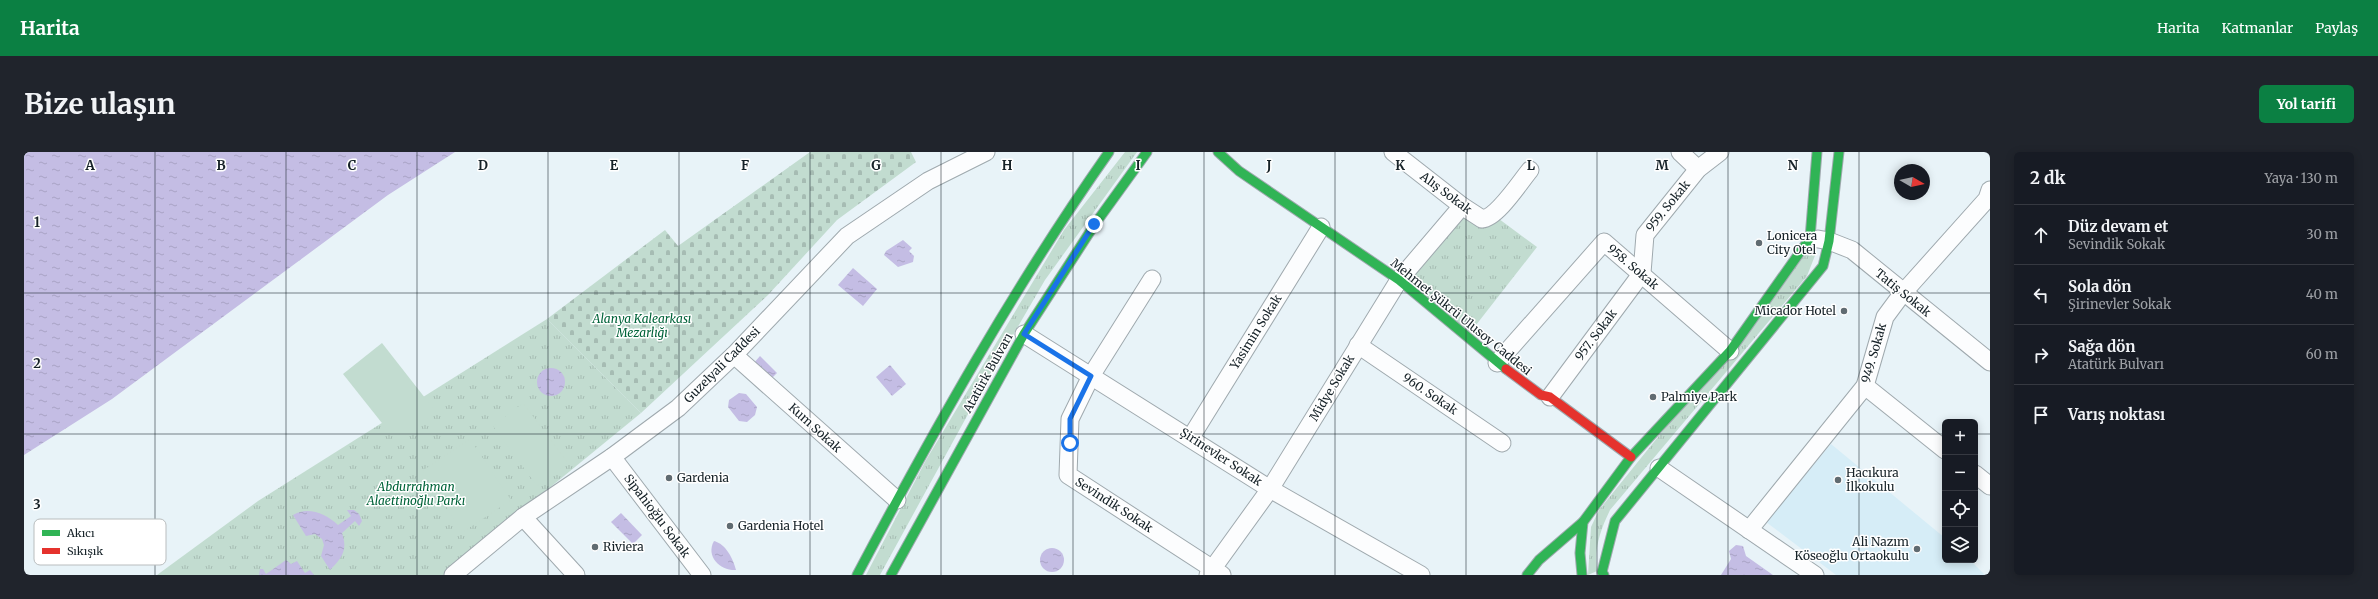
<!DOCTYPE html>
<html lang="tr">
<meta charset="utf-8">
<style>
:root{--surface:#171b24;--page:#20242c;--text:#f1f3f6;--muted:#9ea1a6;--line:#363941;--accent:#0b8043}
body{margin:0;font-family:Merriweather,serif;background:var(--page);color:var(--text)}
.controls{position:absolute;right:12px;bottom:12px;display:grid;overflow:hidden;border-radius:6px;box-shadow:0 2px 10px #0003}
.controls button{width:36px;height:36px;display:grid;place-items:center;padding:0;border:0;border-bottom:1px solid var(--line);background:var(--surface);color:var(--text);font:20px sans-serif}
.compass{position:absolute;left:1870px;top:12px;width:36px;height:36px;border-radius:50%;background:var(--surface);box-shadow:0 2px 10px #0003;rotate:99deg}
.stop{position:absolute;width:12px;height:12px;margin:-9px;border:3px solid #1a73e8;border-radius:50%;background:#fff}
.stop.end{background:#1a73e8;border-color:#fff;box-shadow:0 1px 4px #0008}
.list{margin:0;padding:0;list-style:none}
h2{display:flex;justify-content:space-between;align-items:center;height:52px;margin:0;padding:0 16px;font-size:17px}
h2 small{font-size:13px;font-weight:400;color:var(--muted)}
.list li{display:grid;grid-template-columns:26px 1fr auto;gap:12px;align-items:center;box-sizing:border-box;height:60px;padding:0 16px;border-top:1px solid var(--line)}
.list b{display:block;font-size:15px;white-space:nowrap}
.list p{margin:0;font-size:13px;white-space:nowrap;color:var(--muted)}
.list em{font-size:13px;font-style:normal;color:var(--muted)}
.icon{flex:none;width:22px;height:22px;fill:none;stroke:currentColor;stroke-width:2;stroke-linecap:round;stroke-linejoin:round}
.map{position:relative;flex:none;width:1966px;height:423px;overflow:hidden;border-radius:6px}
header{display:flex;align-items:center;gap:24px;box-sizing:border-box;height:56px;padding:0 20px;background:var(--accent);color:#fff}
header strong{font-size:19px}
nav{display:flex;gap:22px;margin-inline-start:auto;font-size:14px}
.intro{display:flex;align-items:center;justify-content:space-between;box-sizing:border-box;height:96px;padding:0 24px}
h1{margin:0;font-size:28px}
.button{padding:10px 18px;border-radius:6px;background:var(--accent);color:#fff;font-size:14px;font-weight:700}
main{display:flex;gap:24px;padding:0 24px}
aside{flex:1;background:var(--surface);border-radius:6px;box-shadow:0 2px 10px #0003}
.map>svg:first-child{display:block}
.built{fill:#d6edf7}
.grass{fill:url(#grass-tufts)}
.cemetery{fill:url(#cemetery-stones)}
.garden{fill:#c2dcd0}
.water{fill:url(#water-ripples)}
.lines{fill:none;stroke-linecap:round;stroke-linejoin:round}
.street-casing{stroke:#9fa9ae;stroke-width:19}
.fast-casing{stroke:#9fa9ae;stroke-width:11}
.jam-casing{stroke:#9fa9ae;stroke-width:11}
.street{stroke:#fcfdfe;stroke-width:17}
.fast{stroke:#30b455;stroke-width:9}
.jam{stroke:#e5322d;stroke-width:9}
.route{stroke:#1a73e8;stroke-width:5}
.grid{fill:none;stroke:#162228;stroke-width:1;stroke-opacity:0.55}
.poi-dot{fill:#606b71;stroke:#fff;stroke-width:1.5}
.labels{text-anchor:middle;stroke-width:3;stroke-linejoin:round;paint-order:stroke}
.street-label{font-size:12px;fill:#162228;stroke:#fff}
.poi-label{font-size:12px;fill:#162228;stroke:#fff;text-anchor:start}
.park-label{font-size:12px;font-style:italic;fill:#006339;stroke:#fff}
.key{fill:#fff;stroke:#b9bdbe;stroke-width:1}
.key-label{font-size:11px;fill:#162228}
.grid-label{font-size:13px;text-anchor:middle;font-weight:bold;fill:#162228;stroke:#fff;stroke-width:3;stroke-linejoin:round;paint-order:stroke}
</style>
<header>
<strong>Harita</strong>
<nav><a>Harita</a><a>Katmanlar</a><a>Paylaş</a></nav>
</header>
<div class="intro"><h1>Bize ulaşın</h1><a class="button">Yol tarifi</a></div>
<main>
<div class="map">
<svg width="1966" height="423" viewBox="0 0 1966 423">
<defs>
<pattern id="grass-tufts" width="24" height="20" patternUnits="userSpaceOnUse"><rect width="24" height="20" fill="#c2dcd0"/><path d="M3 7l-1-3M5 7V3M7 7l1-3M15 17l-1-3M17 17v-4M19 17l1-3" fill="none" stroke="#a6bcb3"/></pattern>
<pattern id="cemetery-stones" width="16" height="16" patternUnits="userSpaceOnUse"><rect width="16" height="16" fill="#c2dcd0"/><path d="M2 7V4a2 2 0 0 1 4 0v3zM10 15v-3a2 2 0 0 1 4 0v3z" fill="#a6bcb3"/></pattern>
<pattern id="water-ripples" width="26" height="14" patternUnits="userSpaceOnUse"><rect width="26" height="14" fill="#c4bde4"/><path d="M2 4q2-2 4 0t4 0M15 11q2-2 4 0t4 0" fill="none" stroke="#a8a2c4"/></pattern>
</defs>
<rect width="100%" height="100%" fill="#e8f3f8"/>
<polygon class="built" points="1807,292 1921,386 1921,408 1946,408 1961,423 1812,423 1742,370"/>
<g class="grass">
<polygon points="1101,0 1113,0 1021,128 960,233 856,423 842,423 902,308 1040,78"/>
<polygon points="1438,57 1471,64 1513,95 1445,182 1381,128"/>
<path d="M1784,99L1792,101L1783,124L1586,358C1576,379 1570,396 1573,419L1564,423L1567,375L1575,358Z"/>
<polygon points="523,167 617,261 419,423 133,423 234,349"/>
</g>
<polygon class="cemetery" points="786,0 887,0 892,10 813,68 744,143 617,261 523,167 641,78 654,94"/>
<g class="garden">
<polygon points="358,191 412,260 373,290 319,222"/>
<polygon points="499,251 544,311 513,334 469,274"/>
<polygon points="446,287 487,348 439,380 398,319"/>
</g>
<g class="water">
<polygon points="0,0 431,0 364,43 88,247 0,303"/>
<polygon points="879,88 888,96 885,99 890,104 889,110 874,115 860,103 862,99"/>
<polygon points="829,116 853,137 839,154 814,133"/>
<polygon points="736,204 753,221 746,228 729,212"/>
<polygon points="866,213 882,232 868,244 852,225"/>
<circle cx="527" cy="230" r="14"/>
<polygon points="715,241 722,242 733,255 731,263 723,270 715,269 704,255 705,248"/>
<path d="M323,358H330L335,362L338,369L335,374L331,369L318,381C324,398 318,406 306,418L297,404L300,393L298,387L291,382L282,384L269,363C284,354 302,362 314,373L327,364Z"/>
<polygon points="597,361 618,383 609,392 587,370"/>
<path d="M690,389C702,392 709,407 712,418C697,419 681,405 690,389Z"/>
<polygon points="1712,393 1719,394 1722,404 1749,423 1697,423 1707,407 1705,399"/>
<circle cx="1028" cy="408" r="12"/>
<polygon points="262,408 267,412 273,409 281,421 286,418 290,423 235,423 236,417 239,417 242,422"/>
</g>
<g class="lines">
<g class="street-casing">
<g id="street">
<path d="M1369,0L1438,54L1458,67C1473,66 1496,30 1506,18"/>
<polyline points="1656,0 1674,17"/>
<polyline points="1794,87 1805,89 1828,98 1966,210"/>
<polyline points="1128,127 1067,224 1046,267 1044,323 1198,423"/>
<polyline points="1000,182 1246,337 1397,423"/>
<polyline points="1334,193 1478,291"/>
<polyline points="710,203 873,348"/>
<polyline points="1473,211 1580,90 1706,199"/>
<polyline points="1841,234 1921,298"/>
<polyline points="1526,245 1618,121 1621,83 1674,17 1696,0"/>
<polyline points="1167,285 1297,75"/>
<polyline points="588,305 678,423"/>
<polyline points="1635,316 1791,423"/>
<polyline points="1951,322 1966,334"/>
<polyline points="499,365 552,423"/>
<polyline points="1725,378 1841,234 1861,165 1878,142 1963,47 1966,38"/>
<polyline points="429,423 499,365 588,305 654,256 710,203 823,84 904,29 962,0"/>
<polyline points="1184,423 1246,337 1375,128 1438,54"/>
</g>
</g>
<g class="fast-casing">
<g id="fast">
<polyline points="1194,0 1215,19 1375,128 1482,217"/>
<path d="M833,423C910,278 990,135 1085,0"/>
<polyline points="867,423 1000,182 1071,72 1123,0"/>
<polyline points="1503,423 1515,408 1559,370"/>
<polyline points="1558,423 1556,401 1559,370 1607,305 1706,199 1786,86 1793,0"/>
<polyline points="1580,423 1578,420 1591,369 1799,114 1805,89 1815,0"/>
</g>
</g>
<g class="jam-casing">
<polyline id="jam" points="1482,217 1517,243 1526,245 1607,305"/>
</g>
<use href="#street" class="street"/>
<use href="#fast" class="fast"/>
<use href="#jam" class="jam"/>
</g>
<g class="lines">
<polyline class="route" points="1046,291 1046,267 1067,224 1000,182 1070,72"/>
</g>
<path class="grid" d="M131,0V423M262,0V423M393,0V423M524,0V423M655,0V423M786,0V423M917,0V423M1049,0V423M1180,0V423M1311,0V423M1442,0V423M1573,0V423M1704,0V423M1835,0V423M0,141H1966M0,282H1921M1951,282H1966"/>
<g class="poi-dot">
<circle cx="1735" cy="91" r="4"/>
<circle cx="1820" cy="159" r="4"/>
<circle cx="1629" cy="245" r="4"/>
<circle cx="645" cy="326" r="4"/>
<circle cx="1814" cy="328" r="4"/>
<circle cx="706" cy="374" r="4"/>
<circle cx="571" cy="395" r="4"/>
<circle cx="1893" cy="397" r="4"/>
</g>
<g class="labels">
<g class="street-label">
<text transform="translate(1422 41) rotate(37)" y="4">Alış Sokak</text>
<text transform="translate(1644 54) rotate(-51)" y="4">959. Sokak</text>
<text transform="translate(1609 115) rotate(40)" y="4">958. Sokak</text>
<text transform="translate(1879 141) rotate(39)" y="4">Tatiş Sokak</text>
<text transform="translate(1437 165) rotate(39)" y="4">Mehmet Şükrü Ulusoy Caddesi</text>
<text transform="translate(1232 180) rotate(-58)" y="4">Yasimin Sokak</text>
<text transform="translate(1572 183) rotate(-53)" y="4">957. Sokak</text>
<text transform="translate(1850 201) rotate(-74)" y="4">949. Sokak</text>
<text transform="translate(698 213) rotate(-45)" y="4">Guzelyali Caddesi</text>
<text transform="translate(964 221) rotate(-61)" y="4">Atatürk Bulvarı</text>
<text transform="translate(1308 236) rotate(-59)" y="4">Midye Sokak</text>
<text transform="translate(1406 242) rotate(34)" y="4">960. Sokak</text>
<text transform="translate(791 276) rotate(42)" y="4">Kum Sokak</text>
<text transform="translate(1197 305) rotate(33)" y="4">Şirinevler Sokak</text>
<text transform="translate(1090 353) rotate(33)" y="4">Sevindik Sokak</text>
<text transform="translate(633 364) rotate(53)" y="4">Sipahioğlu Sokak</text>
</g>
<g class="poi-label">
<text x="1743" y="88">Lonicera<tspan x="1743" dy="14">City Otel</tspan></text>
<text x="1812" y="163" text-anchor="end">Micador Hotel</text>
<text x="1637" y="249">Palmiye Park</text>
<text x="1822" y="325">Hacıkura<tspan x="1822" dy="14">İlkokulu</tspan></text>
<text x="653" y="330">Gardenia</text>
<text x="714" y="378">Gardenia Hotel</text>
<text x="1885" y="394" text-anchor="end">Ali Nazım<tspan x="1885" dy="14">Köseoğlu Ortaokulu</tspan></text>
<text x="579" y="399">Riviera</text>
</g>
<g class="park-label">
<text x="618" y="171">Alanya Kalearkası<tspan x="618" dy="14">Mezarlığı</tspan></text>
<text x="392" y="339">Abdurrahman<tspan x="392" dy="14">Alaettinoğlu Parkı</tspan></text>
</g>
</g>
<rect x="10" y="367" width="132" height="46" rx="6" class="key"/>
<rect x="18" y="378" width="18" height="6" fill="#30b455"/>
<rect x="18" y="396" width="18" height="6" fill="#e5322d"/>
<g class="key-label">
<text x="43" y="385">Akıcı</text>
<text x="43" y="403">Sıkışık</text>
</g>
<g class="grid-label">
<text x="66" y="18">A</text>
<text x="197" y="18">B</text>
<text x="328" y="18">C</text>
<text x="459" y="18">D</text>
<text x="590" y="18">E</text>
<text x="721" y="18">F</text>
<text x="852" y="18">G</text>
<text x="983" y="18">H</text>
<text x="1114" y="18">I</text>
<text x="1245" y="18">J</text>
<text x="1376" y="18">K</text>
<text x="1507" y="18">L</text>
<text x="1638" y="18">M</text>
<text x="1769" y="18">N</text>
<text x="13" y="75">1</text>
<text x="13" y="216">2</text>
<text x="13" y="357">3</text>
</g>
</svg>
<div class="controls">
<button>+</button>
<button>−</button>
<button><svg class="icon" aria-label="locate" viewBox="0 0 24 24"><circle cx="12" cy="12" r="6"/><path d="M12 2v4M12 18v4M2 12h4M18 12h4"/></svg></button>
<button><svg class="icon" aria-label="layers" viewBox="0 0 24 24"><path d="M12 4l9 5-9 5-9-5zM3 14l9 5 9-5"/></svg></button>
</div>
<svg class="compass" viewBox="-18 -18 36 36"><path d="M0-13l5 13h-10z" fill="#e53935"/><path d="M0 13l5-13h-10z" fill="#9ea1a6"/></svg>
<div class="stop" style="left:1046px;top:291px"></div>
<div class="stop end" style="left:1070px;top:72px"></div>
</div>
<aside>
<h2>2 dk<small>Yaya · 130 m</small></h2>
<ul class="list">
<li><svg class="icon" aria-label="ahead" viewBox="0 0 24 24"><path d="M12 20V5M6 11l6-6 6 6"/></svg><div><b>Düz devam et</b><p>Sevindik Sokak</p></div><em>30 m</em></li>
<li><svg class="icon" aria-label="left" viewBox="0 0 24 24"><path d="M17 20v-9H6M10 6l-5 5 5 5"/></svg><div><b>Sola dön</b><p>Şirinevler Sokak</p></div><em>40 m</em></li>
<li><svg class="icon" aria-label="right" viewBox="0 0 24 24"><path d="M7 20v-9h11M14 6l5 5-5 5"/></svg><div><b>Sağa dön</b><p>Atatürk Bulvarı</p></div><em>60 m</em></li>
<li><svg class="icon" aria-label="arrive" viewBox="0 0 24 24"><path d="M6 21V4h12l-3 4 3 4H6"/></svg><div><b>Varış noktası</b></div></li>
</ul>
</aside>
</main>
